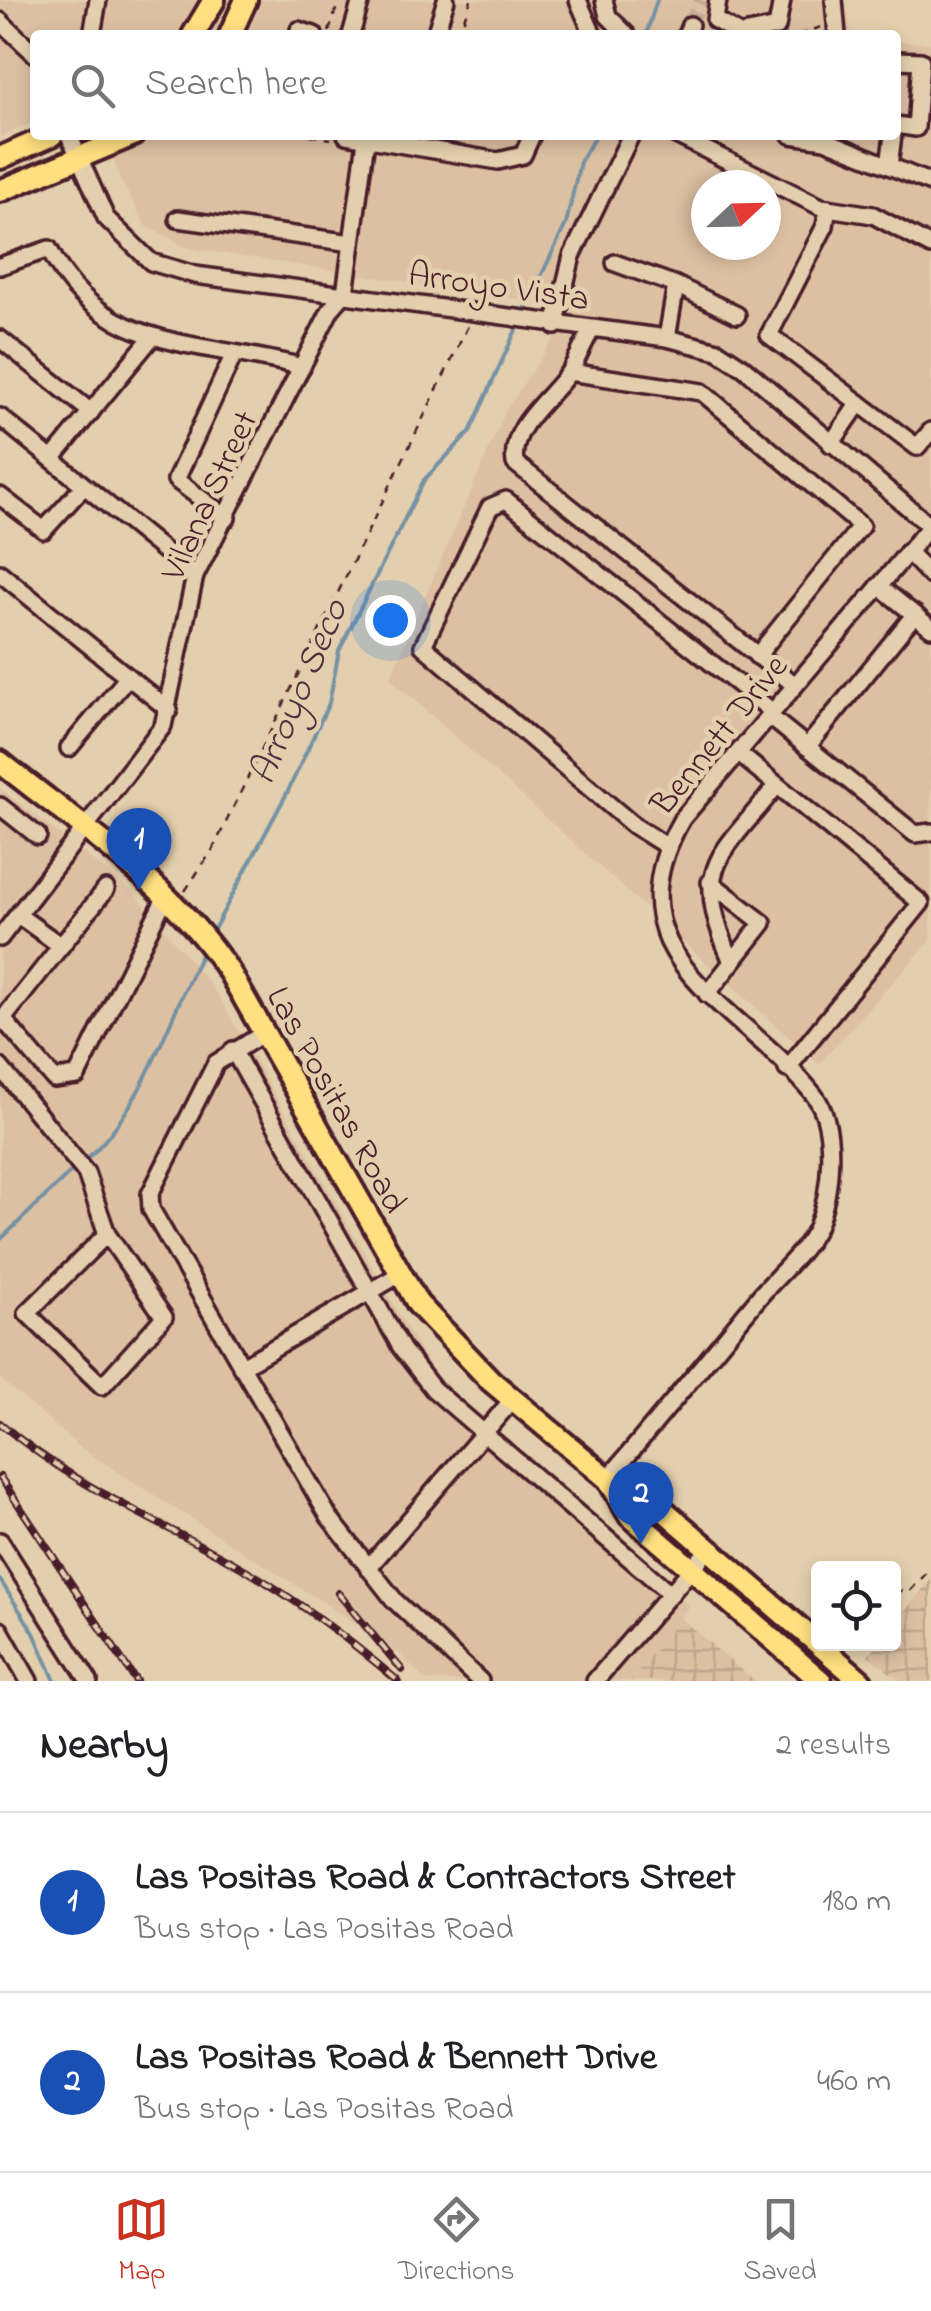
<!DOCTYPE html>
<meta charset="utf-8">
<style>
:root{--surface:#fff;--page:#f2f2f2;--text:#202124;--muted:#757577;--line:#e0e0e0;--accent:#c8321e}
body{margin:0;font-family:"Indie Flower",sans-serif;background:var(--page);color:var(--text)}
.controls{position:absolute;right:30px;bottom:30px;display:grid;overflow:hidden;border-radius:10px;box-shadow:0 5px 15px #0003}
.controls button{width:90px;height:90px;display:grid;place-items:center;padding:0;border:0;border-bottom:2px solid var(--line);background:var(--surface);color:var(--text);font:50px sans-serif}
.compass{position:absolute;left:691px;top:170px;width:90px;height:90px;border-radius:50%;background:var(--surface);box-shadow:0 5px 15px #0003;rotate:68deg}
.you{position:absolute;left:390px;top:620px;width:35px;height:35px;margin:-25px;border:8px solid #fff;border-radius:50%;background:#1a73e8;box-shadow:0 0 0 15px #1a73e833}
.badge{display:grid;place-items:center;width:65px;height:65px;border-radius:50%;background:var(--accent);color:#fff;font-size:32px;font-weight:700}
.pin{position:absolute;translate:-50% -82px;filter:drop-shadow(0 2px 5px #0008)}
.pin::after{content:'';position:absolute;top:52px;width:35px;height:30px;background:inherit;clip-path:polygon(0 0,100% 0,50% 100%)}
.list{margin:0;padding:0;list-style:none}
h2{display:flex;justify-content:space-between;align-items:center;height:130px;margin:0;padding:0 40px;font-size:42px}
h2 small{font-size:32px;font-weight:400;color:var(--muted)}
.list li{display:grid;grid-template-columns:65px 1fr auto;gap:30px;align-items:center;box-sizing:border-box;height:180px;padding:0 40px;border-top:2px solid var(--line)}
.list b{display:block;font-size:38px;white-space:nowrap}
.list p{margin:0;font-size:32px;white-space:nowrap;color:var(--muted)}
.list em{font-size:32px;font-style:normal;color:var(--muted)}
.icon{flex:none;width:55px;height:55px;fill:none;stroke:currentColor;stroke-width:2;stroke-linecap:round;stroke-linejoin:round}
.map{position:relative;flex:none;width:931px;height:1681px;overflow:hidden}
.search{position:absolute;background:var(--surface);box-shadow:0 5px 15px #0003;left:30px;right:30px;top:30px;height:110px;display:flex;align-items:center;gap:25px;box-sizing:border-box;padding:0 35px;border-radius:10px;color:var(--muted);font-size:38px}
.sheet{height:490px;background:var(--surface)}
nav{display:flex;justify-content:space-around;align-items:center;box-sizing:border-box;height:140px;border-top:2px solid var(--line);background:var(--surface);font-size:28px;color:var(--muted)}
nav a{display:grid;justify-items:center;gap:5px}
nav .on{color:var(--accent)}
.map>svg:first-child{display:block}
.built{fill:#ddc0a2;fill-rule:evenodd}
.industrial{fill:url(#industrial-grid)}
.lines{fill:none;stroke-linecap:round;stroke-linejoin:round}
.stream{stroke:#7692a4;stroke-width:4}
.minor-tunnel{stroke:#c4ac93;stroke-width:15;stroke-dasharray:15 8;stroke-linecap:butt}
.minor-casing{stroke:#4a1f2b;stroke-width:22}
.major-casing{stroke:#4a1f2b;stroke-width:28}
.path{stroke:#4a1f2b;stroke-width:2.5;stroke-dasharray:8 8;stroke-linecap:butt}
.minor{stroke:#e3cfad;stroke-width:15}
.major{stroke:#ffdf80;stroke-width:20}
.rail-casing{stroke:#4a1f2b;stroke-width:8}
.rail{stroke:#e3cfad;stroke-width:4;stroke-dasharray:11;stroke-linecap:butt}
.labels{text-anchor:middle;stroke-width:9;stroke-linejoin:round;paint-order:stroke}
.street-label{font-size:35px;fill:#4a1f2b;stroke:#e3cfad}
.water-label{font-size:38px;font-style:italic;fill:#51323f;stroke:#e3cfad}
</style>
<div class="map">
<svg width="931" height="1681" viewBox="0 0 931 1681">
<defs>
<pattern id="industrial-grid" width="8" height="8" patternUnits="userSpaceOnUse" patternTransform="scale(2.5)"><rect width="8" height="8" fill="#ddc0a2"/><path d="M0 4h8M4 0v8" fill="none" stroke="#bfa58c"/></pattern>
</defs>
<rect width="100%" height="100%" fill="#e3cfad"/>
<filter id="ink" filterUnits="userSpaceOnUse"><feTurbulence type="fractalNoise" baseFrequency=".01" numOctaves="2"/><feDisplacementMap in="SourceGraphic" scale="20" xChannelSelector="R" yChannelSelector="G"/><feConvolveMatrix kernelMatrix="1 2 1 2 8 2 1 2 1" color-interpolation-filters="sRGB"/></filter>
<g filter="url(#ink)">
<g class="built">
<polygon points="0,0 846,0 851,35 35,35 35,121 0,137"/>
<path d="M896,41L931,43V940L819,1064L390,678L505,412L574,308L188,248L145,225L120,179L105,135H896ZM706,185H766V245H706Z"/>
<polygon points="0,788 133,892 215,990 439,1384 689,1606 630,1681 426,1681 401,1655 355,1623 82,1449 0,1379"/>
</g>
<g class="industrial">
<polygon points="931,1579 931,1681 900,1681 868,1655 878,1644 894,1644 894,1625"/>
<polygon points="680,1618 754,1681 630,1681"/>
</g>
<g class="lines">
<g class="stream">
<polyline points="646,35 657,0"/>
<polyline points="523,314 566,224 580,162 596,135"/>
<polyline points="212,933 288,791 329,703 339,651 424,480 470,432 519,323"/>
<path d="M84,1161C143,1112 168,1018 203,951"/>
<polyline points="0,1240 76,1167"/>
<polyline points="0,1580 34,1633 55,1681"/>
</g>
<polyline class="minor-tunnel" points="690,25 702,0"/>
<g class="minor-casing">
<g id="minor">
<polyline points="578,0 593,35"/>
<polyline points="604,0 608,16 627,35"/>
<polyline points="718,0 715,20 739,34"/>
<polyline points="834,0 837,35"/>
<polyline points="0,21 35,54"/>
<polyline points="92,35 98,0"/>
<polyline points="298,35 299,30 314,35"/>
<polyline points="351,35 361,0"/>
<polyline points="435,35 446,0"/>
<polyline points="686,35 690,25"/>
<polyline points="738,35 777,27 782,0"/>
<polyline points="896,60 921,61 916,128 896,125"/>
<polyline points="69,135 106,218 151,262 195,275 667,338 718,351 744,368 930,526"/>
<polyline points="346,135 498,161 523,155 532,135"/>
<polyline points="676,135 821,207 873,215 931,246"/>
<polyline points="791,135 825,140 931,183"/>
<polyline points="889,166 893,135"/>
<polyline points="828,208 825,226 769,335 917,447 931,431"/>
<polyline points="178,219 352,243 366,140"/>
<polyline points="615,263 676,285 667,338"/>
<path d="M0,266L49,249C101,355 205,340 302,367"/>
<polyline points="676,285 737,315"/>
<polyline points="555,326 572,256 631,135"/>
<path d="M592,329C584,342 578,358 570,371C551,399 509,426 515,463L795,685"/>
<polyline points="0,339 91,412"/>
<polyline points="569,372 702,392 861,526 757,656"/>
<polyline points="0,417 195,576"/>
<polyline points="831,444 859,403"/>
<polyline points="52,459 152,337"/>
<polyline points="0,496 44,530 84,486"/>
<polyline points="227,518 176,480 234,354"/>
<polyline points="908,552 931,576"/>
<polyline points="0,573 169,710"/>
<polyline points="879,586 931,628"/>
<polyline points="769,716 915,834 931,832"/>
<polyline points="807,747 915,614"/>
<polyline points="69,748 128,677"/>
<polyline points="738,753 921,903 787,1069"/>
<polyline points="0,806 38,836"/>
<polyline points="668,847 633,825 423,646 490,507 506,500 773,712"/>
<polyline points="106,889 3,1019 54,1079 77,1076 166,896"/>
<polyline points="18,915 61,946"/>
<polyline points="0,938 163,726 195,576 331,309 345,293 352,243"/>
<path d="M732,962C690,865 718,860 777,785"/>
<polyline points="707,994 763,923 710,882"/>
<polyline points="264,1033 216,1063 150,1194 151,1209 329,1517 395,1601 480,1681"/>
<polyline points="233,1050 402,1349 433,1389 671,1594"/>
<polyline points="0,1067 86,1173 107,1234 164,1317 102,1386 27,1313 107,1234"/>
<polyline points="241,1367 400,1274"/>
<path d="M608,1479C659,1418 709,1358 759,1297C777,1276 806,1251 817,1227C831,1193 838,1125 814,1095C743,1005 602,959 682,819L931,525"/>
<polyline points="0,1541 89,1681"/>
<polyline points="368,1568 513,1399"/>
<polyline points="0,1630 29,1681"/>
<polyline points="595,1681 709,1549"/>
</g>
</g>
<g class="major-casing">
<g id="major">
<polyline points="193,35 214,0"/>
<polyline points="230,35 246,0"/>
<polyline points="0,158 52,135"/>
<polyline points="0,191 133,135"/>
<path d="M0,762C81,827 172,885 230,973L418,1304L491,1381L608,1479L630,1516L821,1681"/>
<polyline points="608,1479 638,1488 861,1681"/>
</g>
</g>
<g class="path">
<polyline points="329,32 339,0"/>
<polyline points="458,35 471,0"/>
<polyline points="799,35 821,27"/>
<polyline points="310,135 331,139"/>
<polyline points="185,891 213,849 468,326"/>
<polyline points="894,1592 911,1590 931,1568"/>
</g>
<use href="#minor" class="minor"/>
<use href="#major" class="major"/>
<g class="rail-casing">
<g id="rail">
<path d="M0,1423C70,1483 149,1517 230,1561C290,1594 345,1636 398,1681"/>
<polyline points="0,1477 136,1681"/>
<polyline points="338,1593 402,1670"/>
</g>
</g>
<use href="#rail" class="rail"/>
</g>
</g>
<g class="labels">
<g class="street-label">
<text transform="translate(499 285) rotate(8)" y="12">Arroyo Vista</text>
<text transform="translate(208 495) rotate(-65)" y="12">Vilana Street</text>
<text transform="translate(718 734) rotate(-51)" y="12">Bennett Drive</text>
<text transform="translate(338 1099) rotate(61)" y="12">Las Positas Road</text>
</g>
<g class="water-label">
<text transform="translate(297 691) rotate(-67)" y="13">Arroyo Seco</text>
</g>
</g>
</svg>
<div class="controls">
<button><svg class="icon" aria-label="locate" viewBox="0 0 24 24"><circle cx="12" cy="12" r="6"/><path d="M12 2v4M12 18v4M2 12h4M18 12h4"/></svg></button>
</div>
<svg class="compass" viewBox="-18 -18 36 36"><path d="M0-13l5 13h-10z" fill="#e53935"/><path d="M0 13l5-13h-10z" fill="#757577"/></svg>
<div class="you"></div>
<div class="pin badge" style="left:139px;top:890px;background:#1a4fb4">1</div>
<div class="pin badge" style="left:641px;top:1544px;background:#1a4fb4">2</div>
<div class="search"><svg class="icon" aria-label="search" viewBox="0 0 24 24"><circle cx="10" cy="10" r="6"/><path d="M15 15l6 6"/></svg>Search here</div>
</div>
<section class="sheet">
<h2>Nearby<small>2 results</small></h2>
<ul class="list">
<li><span class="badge" style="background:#1a4fb4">1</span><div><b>Las Positas Road &amp; Contractors Street</b><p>Bus stop · Las Positas Road</p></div><em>180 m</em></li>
<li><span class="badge" style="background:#1a4fb4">2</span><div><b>Las Positas Road &amp; Bennett Drive</b><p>Bus stop · Las Positas Road</p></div><em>460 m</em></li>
</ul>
</section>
<nav>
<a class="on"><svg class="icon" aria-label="map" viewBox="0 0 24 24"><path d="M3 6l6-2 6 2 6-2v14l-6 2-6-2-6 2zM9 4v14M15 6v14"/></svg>Map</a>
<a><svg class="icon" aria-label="directions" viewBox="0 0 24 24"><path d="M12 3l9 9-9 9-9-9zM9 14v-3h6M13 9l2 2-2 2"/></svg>Directions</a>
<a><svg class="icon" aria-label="saved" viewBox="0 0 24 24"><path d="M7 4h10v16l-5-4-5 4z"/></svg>Saved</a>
</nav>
